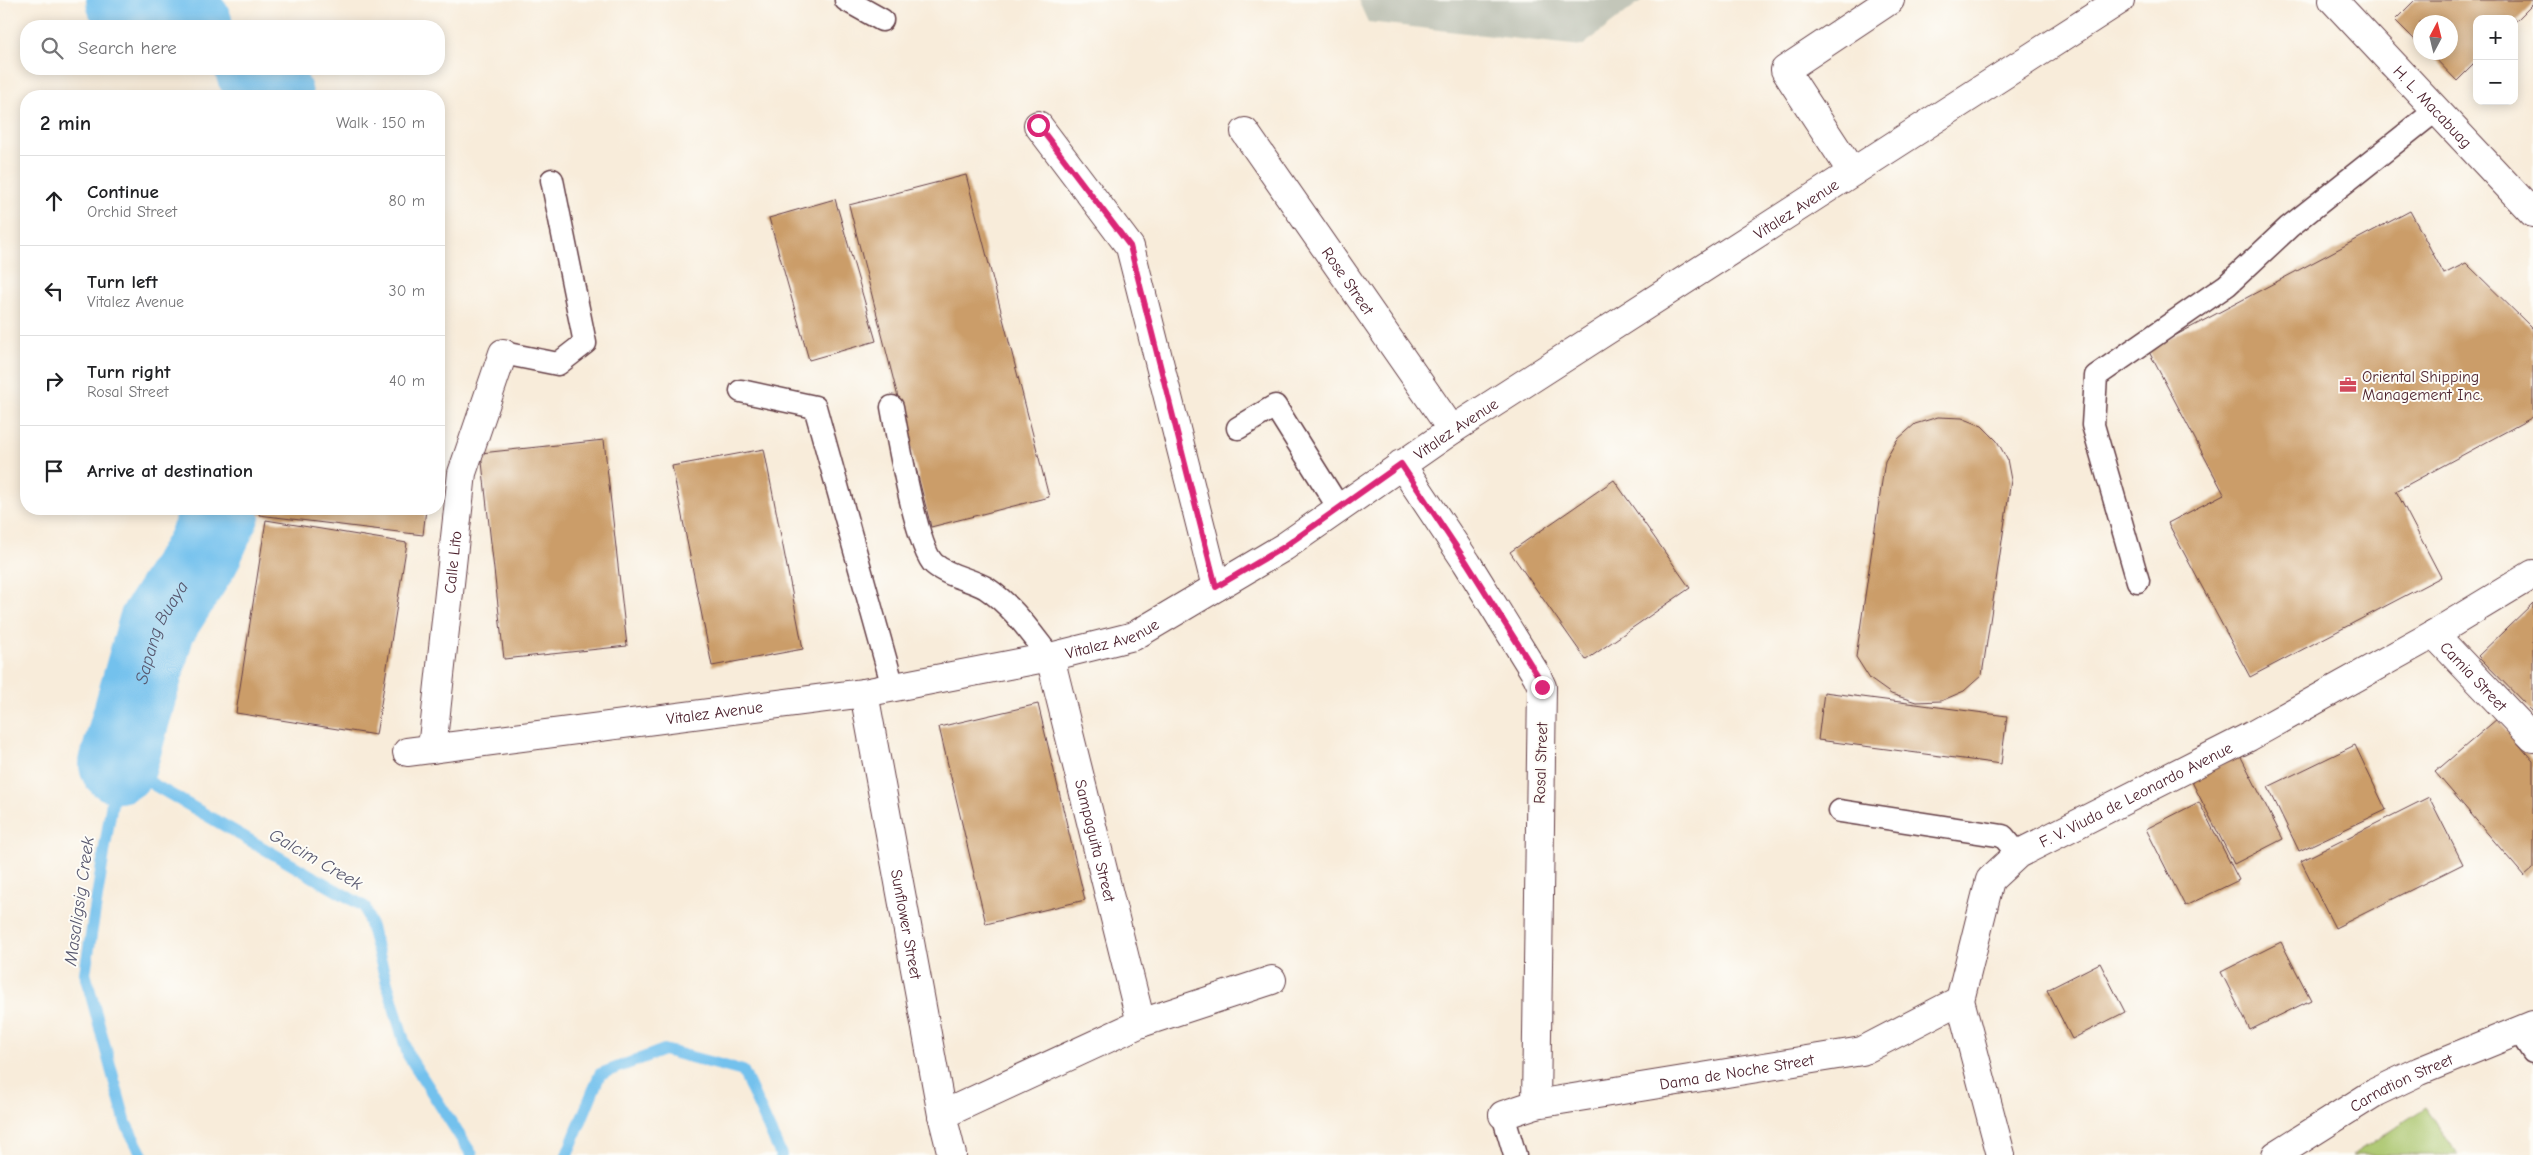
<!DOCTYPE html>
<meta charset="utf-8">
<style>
:root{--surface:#fff;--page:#f6f6f6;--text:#202124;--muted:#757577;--line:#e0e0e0}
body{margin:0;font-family:"Comic Neue",sans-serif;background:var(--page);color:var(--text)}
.controls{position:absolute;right:15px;top:15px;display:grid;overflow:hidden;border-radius:10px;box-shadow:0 2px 12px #0003}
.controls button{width:45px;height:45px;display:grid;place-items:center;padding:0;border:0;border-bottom:1px solid var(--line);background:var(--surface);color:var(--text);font:25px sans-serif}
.compass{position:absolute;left:2413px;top:15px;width:45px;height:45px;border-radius:50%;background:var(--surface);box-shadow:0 2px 12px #0003;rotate:7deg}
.stop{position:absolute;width:15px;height:15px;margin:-11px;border:4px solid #db2777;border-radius:50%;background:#fff}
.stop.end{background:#db2777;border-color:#fff;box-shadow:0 1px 5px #0008}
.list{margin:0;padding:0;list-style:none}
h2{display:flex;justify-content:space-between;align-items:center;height:65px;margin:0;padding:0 20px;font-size:21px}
h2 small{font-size:16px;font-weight:400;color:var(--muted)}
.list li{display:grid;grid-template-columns:32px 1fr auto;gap:15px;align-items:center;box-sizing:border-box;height:90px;padding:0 20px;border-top:1px solid var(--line)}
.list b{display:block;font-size:19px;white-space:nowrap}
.list p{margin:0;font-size:16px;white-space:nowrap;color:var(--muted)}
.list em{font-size:16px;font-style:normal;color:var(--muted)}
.icon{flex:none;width:28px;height:28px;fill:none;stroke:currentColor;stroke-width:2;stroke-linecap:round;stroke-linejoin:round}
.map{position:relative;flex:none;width:2533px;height:1155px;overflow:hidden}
.search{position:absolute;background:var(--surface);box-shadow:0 2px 12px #0003;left:20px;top:20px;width:425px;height:55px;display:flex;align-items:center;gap:12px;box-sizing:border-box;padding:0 18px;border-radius:20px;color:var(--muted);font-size:19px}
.panel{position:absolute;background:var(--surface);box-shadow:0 2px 12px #0003;left:20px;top:90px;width:425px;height:425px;border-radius:20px}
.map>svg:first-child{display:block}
.industrial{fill:#c3c6b9}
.green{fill:#a9c56b;stroke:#7a724b}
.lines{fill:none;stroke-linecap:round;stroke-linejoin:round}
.stream{stroke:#73c1ed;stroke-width:12}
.river{stroke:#73c1ed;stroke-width:78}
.building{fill:#cb9d69}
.service-casing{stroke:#643e45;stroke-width:25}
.minor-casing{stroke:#643e45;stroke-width:30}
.service{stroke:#fff;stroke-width:22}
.minor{stroke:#fff;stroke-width:28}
.route{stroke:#db2777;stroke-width:6}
.labels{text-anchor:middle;stroke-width:4;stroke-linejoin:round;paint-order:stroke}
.street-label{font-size:16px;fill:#4a1f2b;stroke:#fdfcf7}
.poi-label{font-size:16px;fill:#4a1f2b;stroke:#fdfcf7;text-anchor:start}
.water-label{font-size:18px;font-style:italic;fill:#58586f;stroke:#fdfcf7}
</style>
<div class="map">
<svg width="2533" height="1155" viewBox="0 0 2533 1155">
<rect width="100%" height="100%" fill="#fdfcf7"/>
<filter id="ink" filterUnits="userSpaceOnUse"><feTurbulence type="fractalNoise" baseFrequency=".02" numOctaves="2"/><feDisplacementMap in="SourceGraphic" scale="10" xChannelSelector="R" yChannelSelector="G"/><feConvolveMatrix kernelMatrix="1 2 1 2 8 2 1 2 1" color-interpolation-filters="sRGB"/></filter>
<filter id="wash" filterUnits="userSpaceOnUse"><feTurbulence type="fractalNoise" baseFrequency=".0096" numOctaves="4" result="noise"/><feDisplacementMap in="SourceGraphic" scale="20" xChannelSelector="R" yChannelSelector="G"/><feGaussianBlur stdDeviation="1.12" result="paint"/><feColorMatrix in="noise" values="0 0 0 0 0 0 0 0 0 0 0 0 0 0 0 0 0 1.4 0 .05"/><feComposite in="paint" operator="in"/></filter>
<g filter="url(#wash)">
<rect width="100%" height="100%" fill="#f8ecda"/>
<polygon class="industrial" points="1358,0 1642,0 1582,46 1368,22"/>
<polygon class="green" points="2426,1107 2458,1155 2353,1155"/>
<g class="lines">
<g class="stream">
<polyline points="142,1155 126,1124 85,973 118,764 365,907 408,1055 472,1155"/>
<polyline points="567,1155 600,1074 664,1050 743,1071 781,1155"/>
</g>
<g class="river">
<polyline points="125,0 194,26"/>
<polyline points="254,69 274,96"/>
<path id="s1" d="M118,764L157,625L202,554L222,509"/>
</g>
</g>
<g id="blocks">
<g class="building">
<polygon points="2415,0 2533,0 2533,4 2514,23 2514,19 2477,19 2477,61 2457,81 2429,52 2450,52 2450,22 2420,22 2420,45 2395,20"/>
<polygon points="966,175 1049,497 931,527 849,205"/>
<polygon points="835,199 876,341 809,360 769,218"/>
<polygon points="2410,211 2444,274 2466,263 2533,329 2533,417 2396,491 2441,577 2250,677 2168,523 2224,494 2148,350"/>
<polygon points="1938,417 1962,418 1982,426 1997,441 2007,459 2011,480 1982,675 1964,691 1941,701 1916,702 1891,694 1870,679 1856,657 1885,461 1897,440 1915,424"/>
<polygon points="604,440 627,646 504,659 481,453"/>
<polygon points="764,449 803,649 712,666 672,466"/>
<polygon points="1614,480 1690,588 1586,660 1510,552"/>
<polygon points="260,509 426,509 423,535 259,515"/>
<polygon points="266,520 407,543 376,735 236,713"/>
<polygon points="2533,603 2533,712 2478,656"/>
<polygon points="1824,692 2007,716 2001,764 1818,740"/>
<polygon points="1038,704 1085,900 986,924 939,727"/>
<polygon points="2497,719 2533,761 2533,868 2524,876 2435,772"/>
<polygon points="2355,745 2386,810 2299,851 2268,787"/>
<polygon points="2240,755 2283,839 2234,864 2191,780"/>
<polygon points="2429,797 2463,864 2335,928 2301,861"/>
<polygon points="2199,802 2239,880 2185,906 2146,829"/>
<polygon points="2281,942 2311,1000 2250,1030 2221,972"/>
<polygon points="2100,963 2125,1012 2072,1039 2047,990"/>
</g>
</g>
</g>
<g filter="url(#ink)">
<use href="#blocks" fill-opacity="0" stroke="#643e45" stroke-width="1"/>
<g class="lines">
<g class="service-casing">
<g id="service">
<polyline points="846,0 882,20"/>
<polyline points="503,353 558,364 585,343 552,180"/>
<polyline points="741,391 815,407 893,687"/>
<path d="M892,407C897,434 917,549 934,564C948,576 970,579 986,588C1013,606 1030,632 1050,657"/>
<polyline points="1238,428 1275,406 1339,508"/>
<polyline points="2138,581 2093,425 2096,376 2227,285 2289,227 2435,111"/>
<polyline points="1840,811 2003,836 2018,854"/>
<polyline points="2519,1031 2533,1052"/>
<polyline points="1503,1115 1515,1155"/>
</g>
</g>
<g class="minor-casing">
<g id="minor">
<path id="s2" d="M2333,0L2533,213"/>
<polyline points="1038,125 1130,247 1216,587"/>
<path id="s3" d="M1245,132L1452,430"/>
<polyline points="1852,172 1785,70 1890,0"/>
<polyline points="1401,464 1467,563 1537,676 1542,687 1536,1104"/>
<path id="s4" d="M2434,634L2533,738"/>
<path id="s5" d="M1050,657L1141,1023"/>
<path id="s6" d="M864,693L942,1115L952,1155"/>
<path id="s7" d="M432,749L462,473L503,353"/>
<path id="s8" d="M407,752L864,693L1050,657L1134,636L1284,547L1452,430L2120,0"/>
<polyline points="942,1115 1141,1023 1272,980"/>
<path id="s9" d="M1503,1115L1536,1104L1862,1051L1960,1000"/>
<path id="s10" d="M2001,1155L1960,1000L1990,880L2018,854L2249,737L2434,634L2533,574"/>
<path id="s11" d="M2276,1155L2376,1092L2420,1071L2533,1025"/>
</g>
</g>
<use href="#service" class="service"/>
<use href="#minor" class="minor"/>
</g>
</g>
<g class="lines" filter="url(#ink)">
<polyline class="route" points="1038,125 1130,246 1216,587 1284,547 1401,464 1467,563 1538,676 1542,687"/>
</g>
<defs>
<g id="office-bare" transform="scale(1.35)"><path d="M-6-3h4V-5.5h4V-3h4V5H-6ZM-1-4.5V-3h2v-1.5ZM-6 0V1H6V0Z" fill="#d1495b" stroke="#fdfcf7" stroke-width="2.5" paint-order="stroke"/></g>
</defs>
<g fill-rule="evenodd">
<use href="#office-bare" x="2348" y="385"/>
</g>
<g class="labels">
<g class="street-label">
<text dy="6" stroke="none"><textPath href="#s2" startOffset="146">H. L. Macabuag</textPath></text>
<text dy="6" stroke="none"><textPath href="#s8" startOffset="1525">Vitalez Avenue</textPath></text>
<text dy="6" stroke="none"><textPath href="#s3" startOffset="181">Rose Street</textPath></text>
<text dy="6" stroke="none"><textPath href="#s8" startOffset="1120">Vitalez Avenue</textPath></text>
<text dy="6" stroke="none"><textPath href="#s7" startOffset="188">Calle Lito</textPath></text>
<text dy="6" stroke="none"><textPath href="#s8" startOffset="715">Vitalez Avenue</textPath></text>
<text dy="6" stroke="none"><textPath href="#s4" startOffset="58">Camia Street</textPath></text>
<text dy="6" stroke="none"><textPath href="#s8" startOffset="310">Vitalez Avenue</textPath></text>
<text transform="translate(1540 763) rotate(-88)" y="6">Rosal Street</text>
<text dy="6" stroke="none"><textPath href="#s10" startOffset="454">F. V. Viuda de Leonardo Avenue</textPath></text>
<text dy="6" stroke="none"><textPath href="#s5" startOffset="189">Sampaguita Street</textPath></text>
<text dy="6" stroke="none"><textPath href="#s6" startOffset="235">Sunflower Street</textPath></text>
<text dy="6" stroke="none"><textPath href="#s9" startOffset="238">Dama de Noche Street</textPath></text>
<text dy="6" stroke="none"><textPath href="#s11" startOffset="145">Carnation Street</textPath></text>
</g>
<g class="poi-label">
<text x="2362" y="382">Oriental Shipping<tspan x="2362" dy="18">Management Inc.</tspan></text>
</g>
<g class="water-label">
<text dy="6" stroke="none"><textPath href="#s1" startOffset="139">Sapang Buaya</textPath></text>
<text transform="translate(316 859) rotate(30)" y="6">Galcim Creek</text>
<text transform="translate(79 901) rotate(-82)" y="6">Masaligsig Creek</text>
</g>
</g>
</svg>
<div class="controls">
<button>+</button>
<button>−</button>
</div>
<svg class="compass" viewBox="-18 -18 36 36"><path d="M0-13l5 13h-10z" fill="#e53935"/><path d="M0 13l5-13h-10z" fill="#757577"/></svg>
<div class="stop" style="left:1038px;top:125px"></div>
<div class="stop end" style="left:1542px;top:687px"></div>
<div class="search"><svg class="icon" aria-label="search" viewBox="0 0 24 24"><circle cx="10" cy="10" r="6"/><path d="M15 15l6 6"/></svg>Search here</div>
<section class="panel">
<h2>2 min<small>Walk · 150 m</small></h2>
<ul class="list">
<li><svg class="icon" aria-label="ahead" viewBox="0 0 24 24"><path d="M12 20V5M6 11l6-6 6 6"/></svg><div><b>Continue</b><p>Orchid Street</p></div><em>80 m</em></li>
<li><svg class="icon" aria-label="left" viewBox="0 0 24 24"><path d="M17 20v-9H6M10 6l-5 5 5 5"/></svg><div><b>Turn left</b><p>Vitalez Avenue</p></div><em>30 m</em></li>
<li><svg class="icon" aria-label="right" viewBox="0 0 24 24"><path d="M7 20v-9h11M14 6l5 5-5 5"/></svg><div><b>Turn right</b><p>Rosal Street</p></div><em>40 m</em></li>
<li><svg class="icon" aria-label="arrive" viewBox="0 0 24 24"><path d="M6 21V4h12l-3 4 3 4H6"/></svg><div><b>Arrive at destination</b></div></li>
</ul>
</section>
</div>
